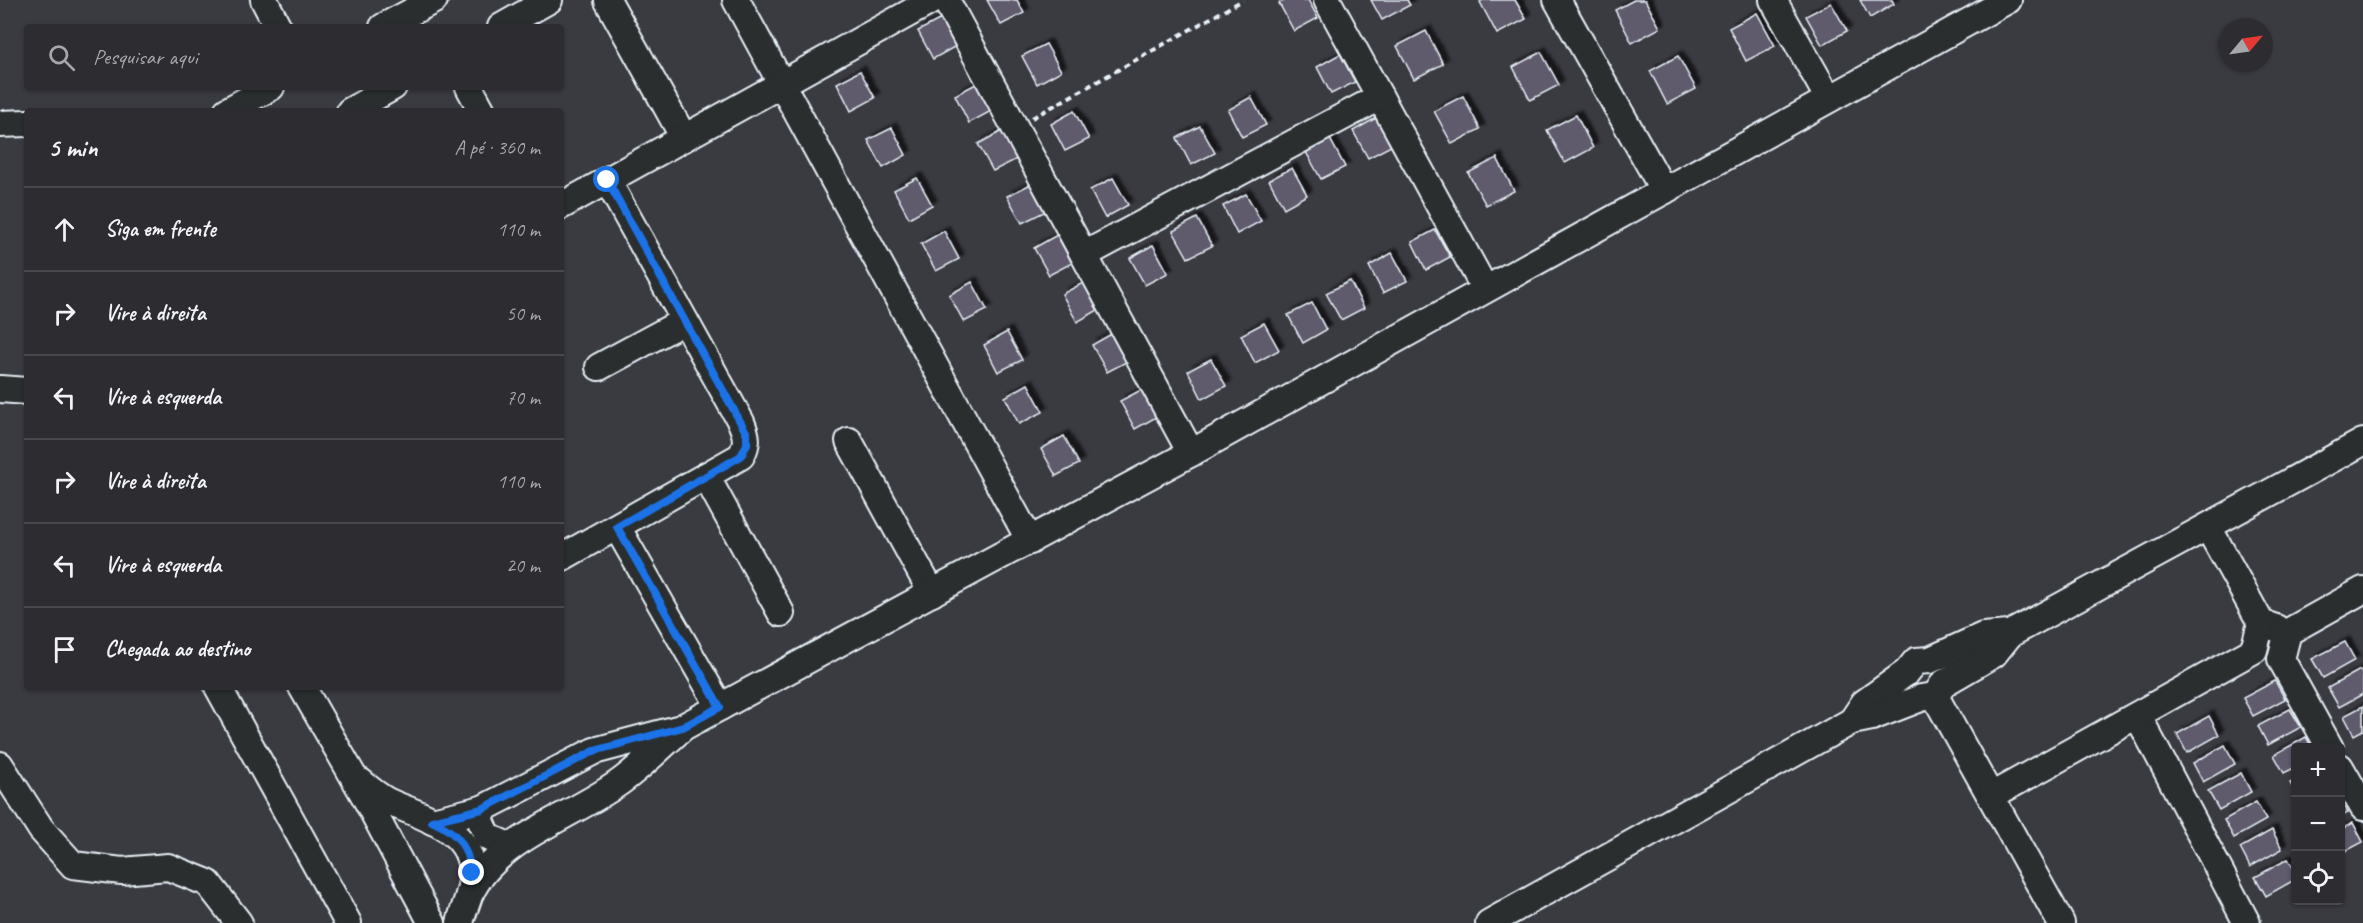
<!DOCTYPE html>
<html lang="pt">
<meta charset="utf-8">
<style>
:root{--surface:#2c2c31;--page:#343439;--text:#f1f3f6;--muted:#a6a7ab;--line:#48484d}
body{margin:0;font-family:Caveat,sans-serif;background:var(--page);color:var(--text)}
.controls{position:absolute;right:18px;bottom:18px;display:grid;overflow:hidden;border-radius:6px;box-shadow:0 2px 4px #0004}
.controls button{width:54px;height:54px;display:grid;place-items:center;padding:0;border:0;border-bottom:2px solid var(--line);background:var(--surface);color:var(--text);font:30px sans-serif}
.compass{position:absolute;left:2219px;top:18px;width:54px;height:54px;border-radius:50%;background:var(--surface);box-shadow:0 2px 4px #0004;rotate:61deg}
.stop{position:absolute;width:18px;height:18px;margin:-14px;border:4px solid #1a73e8;border-radius:50%;background:#fff}
.stop.end{background:#1a73e8;border-color:#fff;box-shadow:0 2px 6px #0008}
.list{margin:0;padding:0;list-style:none}
h2{display:flex;justify-content:space-between;align-items:center;height:78px;margin:0;padding:0 24px;font-size:26px}
h2 small{font-size:20px;font-weight:400;color:var(--muted)}
.list li{display:grid;grid-template-columns:39px 1fr auto;gap:18px;align-items:center;box-sizing:border-box;height:84px;padding:0 24px;border-top:2px solid var(--line)}
.list b{display:block;font-size:22px;white-space:nowrap}
.list em{font-size:20px;font-style:normal;color:var(--muted)}
.icon{flex:none;width:33px;height:33px;fill:none;stroke:currentColor;stroke-width:2;stroke-linecap:round;stroke-linejoin:round}
.map{position:relative;flex:none;width:2363px;height:923px;overflow:hidden}
.search{position:absolute;background:var(--surface);box-shadow:0 2px 4px #0004;left:24px;top:24px;width:540px;height:66px;display:flex;align-items:center;gap:15px;box-sizing:border-box;padding:0 21px;border-radius:6px;color:var(--muted);font-size:22px}
.panel{position:absolute;background:var(--surface);box-shadow:0 2px 4px #0004;left:24px;top:108px;width:540px;height:582px;border-radius:6px}
.map>svg:first-child{display:block}
.building{fill:#5e5a6c;stroke:#e8f1f8;stroke-width:1.5;filter:url(#shadow)}
.lines{fill:none;stroke-linecap:round;stroke-linejoin:round}
.minor-casing{stroke:#e8f1f8;stroke-width:30}
.path{stroke:#e8f1f8;stroke-width:4;stroke-dasharray:6 4.5;stroke-linecap:butt}
.minor{stroke:#2a2d2e;stroke-width:26}
.route{stroke:#1a73e8;stroke-width:8}
</style>
<div class="map">
<svg width="2363" height="923" viewBox="0 0 2363 923">
<defs>
<filter id="shadow"><feDropShadow dx="5" dy="-5" stdDeviation="1.5" flood-color="#0009"/></filter>
</defs>
<rect width="100%" height="100%" fill="#3a3a41"/>
<filter id="ink" filterUnits="userSpaceOnUse"><feTurbulence type="fractalNoise" baseFrequency=".0167" numOctaves="2"/><feDisplacementMap in="SourceGraphic" scale="12" xChannelSelector="R" yChannelSelector="G"/><feConvolveMatrix kernelMatrix="1 2 1 2 8 2 1 2 1" color-interpolation-filters="sRGB"/></filter>
<g filter="url(#ink)">
<g class="building">
<polygon points="987,0 1017,0 1024,13 1001,25"/>
<polygon points="1286,0 1308,0 1318,18 1294,31 1279,3"/>
<polygon points="1371,0 1407,0 1410,5 1382,20"/>
<polygon points="1483,0 1515,0 1526,19 1497,34 1480,2"/>
<polygon points="1634,0 1645,0 1660,28 1632,43 1615,10"/>
<polygon points="1860,0 1892,0 1894,4 1870,18"/>
<polygon points="1831,3 1847,31 1822,45 1806,16"/>
<polygon points="1757,13 1775,46 1746,61 1729,28"/>
<polygon points="941,19 956,46 933,59 918,31"/>
<polygon points="1426,31 1443,64 1414,79 1397,46"/>
<polygon points="1046,44 1061,71 1037,84 1022,56"/>
<polygon points="1541,52 1559,85 1530,100 1513,67"/>
<polygon points="1340,54 1355,82 1331,94 1317,67"/>
<polygon points="1678,56 1696,89 1667,104 1650,71"/>
<polygon points="860,71 875,98 851,111 837,83"/>
<polygon points="978,83 993,110 969,123 955,95"/>
<polygon points="1463,96 1480,129 1452,144 1434,111"/>
<polygon points="1251,97 1266,125 1242,137 1228,110"/>
<polygon points="1074,111 1089,139 1065,151 1051,124"/>
<polygon points="1576,115 1593,148 1565,163 1547,130"/>
<polygon points="1376,118 1391,146 1368,158 1353,131"/>
<polygon points="1200,126 1215,153 1191,165 1177,138"/>
<polygon points="892,128 906,155 883,168 868,140"/>
<polygon points="1002,131 1017,159 993,171 978,144"/>
<polygon points="1330,139 1345,167 1321,179 1306,152"/>
<polygon points="1497,158 1514,191 1486,205 1468,173"/>
<polygon points="1292,168 1307,195 1284,208 1269,180"/>
<polygon points="917,178 932,205 909,218 894,190"/>
<polygon points="1113,178 1128,205 1105,218 1090,190"/>
<polygon points="1031,184 1046,211 1022,223 1007,196"/>
<polygon points="1246,194 1261,221 1237,234 1223,206"/>
<polygon points="1197,218 1212,246 1188,258 1173,231"/>
<polygon points="1435,230 1450,257 1426,270 1412,242"/>
<polygon points="944,231 959,259 936,271 921,244"/>
<polygon points="1057,235 1072,263 1049,275 1034,248"/>
<polygon points="1153,245 1168,273 1145,285 1130,258"/>
<polygon points="1392,253 1407,281 1383,293 1369,266"/>
<polygon points="1350,281 1364,308 1341,320 1326,293"/>
<polygon points="972,282 987,310 964,322 949,295"/>
<polygon points="1085,282 1100,309 1077,322 1062,294"/>
<polygon points="1312,303 1326,330 1303,343 1288,315"/>
<polygon points="1264,323 1279,350 1255,363 1241,335"/>
<polygon points="1007,332 1022,360 998,372 984,345"/>
<polygon points="1115,332 1130,360 1107,372 1092,345"/>
<polygon points="1211,359 1226,386 1202,399 1188,371"/>
<polygon points="1028,384 1043,412 1019,424 1005,397"/>
<polygon points="1143,389 1158,416 1135,429 1120,401"/>
<polygon points="1064,436 1079,464 1056,476 1041,449"/>
<polygon points="2345,642 2355,660 2323,678 2312,659"/>
<polygon points="2360,670 2363,675 2363,694 2339,707 2328,688"/>
<polygon points="2275,681 2285,699 2253,716 2243,698"/>
<polygon points="2363,706 2363,730 2354,735 2344,716"/>
<polygon points="2290,709 2301,727 2268,745 2258,726"/>
<polygon points="2209,716 2219,735 2187,753 2177,734"/>
<polygon points="2306,737 2312,748 2296,748 2296,767 2284,773 2274,755"/>
<polygon points="2225,745 2235,764 2203,782 2193,763"/>
<polygon points="2241,773 2251,792 2219,810 2208,791"/>
<polygon points="2296,780 2296,793 2290,783"/>
<polygon points="2340,800 2348,813 2340,817"/>
<polygon points="2256,802 2266,820 2234,838 2224,820"/>
<polygon points="2353,823 2363,842 2340,854 2340,830"/>
<polygon points="2272,830 2282,849 2250,867 2240,848"/>
<polygon points="2288,859 2296,873 2296,879 2266,896 2255,877"/>
</g>
<g class="lines">
<g class="minor-casing">
<g id="minor">
<polyline points="264,0 278,27"/>
<polyline points="736,0 1030,541"/>
<polyline points="946,0 1191,453"/>
<polyline points="1327,0 1485,289"/>
<polyline points="1557,0 1664,191"/>
<polyline points="1773,0 1829,99"/>
<polyline points="608,1 684,138"/>
<polyline points="383,27 434,0"/>
<polyline points="501,27 549,0"/>
<polyline points="469,87 482,111"/>
<polyline points="227,111 271,87"/>
<polyline points="350,111 393,87"/>
<polyline points="0,124 27,123"/>
<polyline points="561,206 933,0"/>
<polyline points="1084,255 1380,97"/>
<polyline points="599,367 684,321"/>
<polyline points="0,389 27,391"/>
<polyline points="849,441 932,593"/>
<polyline points="706,476 781,613"/>
<polyline points="617,527 720,707"/>
<polyline points="2208,527 2261,623 2276,628"/>
<path d="M561,558L741,456C748,443 747,436 741,422L607,180"/>
<polyline points="218,687 348,923"/>
<polyline points="302,687 364,795 432,923"/>
<polyline points="1935,696 2061,923"/>
<polyline points="2138,716 2247,923"/>
<polyline points="1852,721 1864,703 1907,672 1916,661 1930,660 1983,636 2010,634"/>
<polyline points="2330,748 2281,659 2288,632 2363,590"/>
<polyline points="0,765 41,829 73,865 122,871 168,867 208,883 239,923"/>
<polyline points="2340,767 2363,807"/>
<path d="M361,782C369,789 378,796 387,801C421,817 472,827 472,874C473,892 464,906 460,923"/>
<polyline points="1991,796 2254,650 2261,623"/>
<polyline points="482,809 481,821 488,837 511,847"/>
<polyline points="432,821 482,809 594,751 677,729"/>
<path d="M470,893C500,835 575,817 624,779C645,763 664,744 683,727L1191,453L2008,0"/>
<polyline points="1489,923 1852,721 1872,717 1921,698 1935,696 1944,683 1994,654 2010,634 2363,442"/>
</g>
</g>
<polyline class="path" points="1032,118 1243,0"/>
<use href="#minor" class="minor"/>
</g>
</g>
<g class="lines" filter="url(#ink)">
<path class="route" d="M472,873C466,845 459,833 432,821L482,809L594,751L683,727L720,707L617,527L741,456L747,444V434L607,180"/>
</g>
</svg>
<div class="controls">
<button>+</button>
<button>−</button>
<button><svg class="icon" aria-label="locate" viewBox="0 0 24 24"><circle cx="12" cy="12" r="6"/><path d="M12 2v4M12 18v4M2 12h4M18 12h4"/></svg></button>
</div>
<svg class="compass" viewBox="-18 -18 36 36"><path d="M0-13l5 13h-10z" fill="#e53935"/><path d="M0 13l5-13h-10z" fill="#a6a7ab"/></svg>
<div class="stop" style="left:607px;top:180px"></div>
<div class="stop end" style="left:472px;top:873px"></div>
<div class="search"><svg class="icon" aria-label="search" viewBox="0 0 24 24"><circle cx="10" cy="10" r="6"/><path d="M15 15l6 6"/></svg>Pesquisar aqui</div>
<section class="panel">
<h2>5 min<small>A pé · 360 m</small></h2>
<ul class="list">
<li><svg class="icon" aria-label="ahead" viewBox="0 0 24 24"><path d="M12 20V5M6 11l6-6 6 6"/></svg><div><b>Siga em frente</b></div><em>110 m</em></li>
<li><svg class="icon" aria-label="right" viewBox="0 0 24 24"><path d="M7 20v-9h11M14 6l5 5-5 5"/></svg><div><b>Vire à direita</b></div><em>50 m</em></li>
<li><svg class="icon" aria-label="left" viewBox="0 0 24 24"><path d="M17 20v-9H6M10 6l-5 5 5 5"/></svg><div><b>Vire à esquerda</b></div><em>70 m</em></li>
<li><svg class="icon" aria-label="right" viewBox="0 0 24 24"><path d="M7 20v-9h11M14 6l5 5-5 5"/></svg><div><b>Vire à direita</b></div><em>110 m</em></li>
<li><svg class="icon" aria-label="left" viewBox="0 0 24 24"><path d="M17 20v-9H6M10 6l-5 5 5 5"/></svg><div><b>Vire à esquerda</b></div><em>20 m</em></li>
<li><svg class="icon" aria-label="arrive" viewBox="0 0 24 24"><path d="M6 21V4h12l-3 4 3 4H6"/></svg><div><b>Chegada ao destino</b></div></li>
</ul>
</section>
</div>
